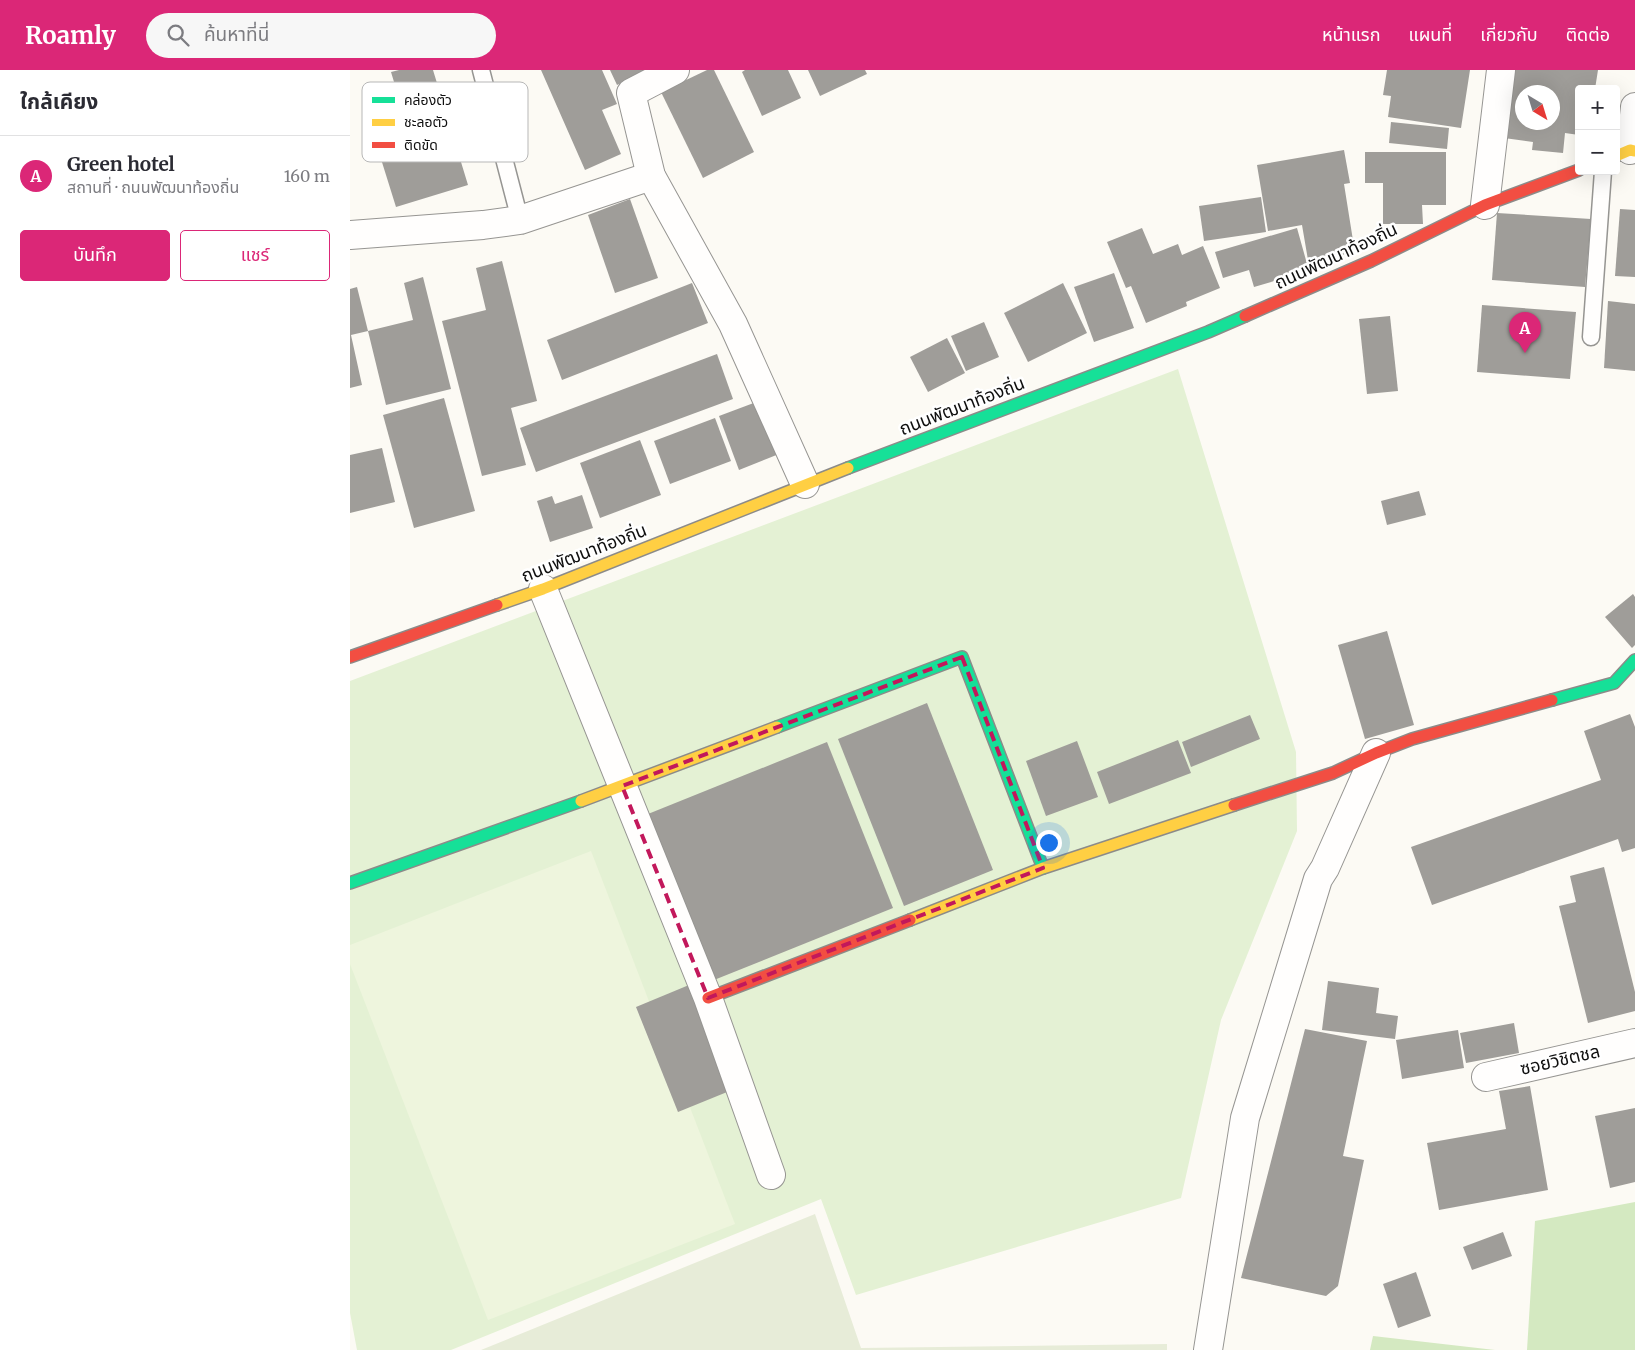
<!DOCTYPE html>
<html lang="th">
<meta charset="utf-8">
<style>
:root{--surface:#fff;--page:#f7f7f7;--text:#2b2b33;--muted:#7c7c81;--line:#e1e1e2;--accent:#db2777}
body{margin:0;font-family:Merriweather,"Noto Sans Thai",serif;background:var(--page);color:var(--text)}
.controls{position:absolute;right:15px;top:15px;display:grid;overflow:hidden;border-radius:5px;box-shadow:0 5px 20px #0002}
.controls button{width:45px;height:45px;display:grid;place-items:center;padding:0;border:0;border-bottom:1px solid var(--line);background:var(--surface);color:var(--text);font:25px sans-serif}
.compass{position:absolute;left:1165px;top:15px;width:45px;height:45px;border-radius:50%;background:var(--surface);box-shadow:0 5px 20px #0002;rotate:142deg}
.you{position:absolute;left:698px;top:772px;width:18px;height:18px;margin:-12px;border:4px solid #fff;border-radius:50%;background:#1a73e8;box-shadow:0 0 0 8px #1a73e833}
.badge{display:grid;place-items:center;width:32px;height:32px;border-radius:50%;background:var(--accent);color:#fff;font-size:16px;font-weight:700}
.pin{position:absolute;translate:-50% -41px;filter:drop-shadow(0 1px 2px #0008)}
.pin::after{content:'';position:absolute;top:26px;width:18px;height:15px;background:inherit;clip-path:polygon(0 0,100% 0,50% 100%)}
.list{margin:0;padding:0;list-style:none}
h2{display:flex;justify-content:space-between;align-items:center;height:65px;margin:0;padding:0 20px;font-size:21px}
h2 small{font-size:16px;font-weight:400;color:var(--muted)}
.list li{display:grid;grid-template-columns:32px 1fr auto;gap:15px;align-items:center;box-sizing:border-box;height:80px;padding:0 20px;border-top:1px solid var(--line)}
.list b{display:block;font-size:19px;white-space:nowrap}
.list p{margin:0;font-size:16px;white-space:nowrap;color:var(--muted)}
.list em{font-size:16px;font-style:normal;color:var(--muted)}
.actions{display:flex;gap:10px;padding:15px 20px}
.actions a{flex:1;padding:11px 0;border:1px solid var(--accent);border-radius:5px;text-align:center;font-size:18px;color:var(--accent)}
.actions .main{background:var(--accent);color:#fff}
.icon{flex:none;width:28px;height:28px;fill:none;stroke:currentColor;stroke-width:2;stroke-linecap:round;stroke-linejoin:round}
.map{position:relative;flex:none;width:1285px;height:1280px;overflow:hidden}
header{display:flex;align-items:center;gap:30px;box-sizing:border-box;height:70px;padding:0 25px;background:var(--accent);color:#fff}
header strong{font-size:24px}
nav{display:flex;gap:28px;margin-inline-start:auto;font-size:18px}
.search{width:350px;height:45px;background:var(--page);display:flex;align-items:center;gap:12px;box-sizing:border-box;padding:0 18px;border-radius:28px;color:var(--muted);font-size:19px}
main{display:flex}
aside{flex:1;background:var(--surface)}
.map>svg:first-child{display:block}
.green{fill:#e4f1d4}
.forest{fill:#d4e9c1}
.cemetery{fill:#e7ecd8}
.pitch{fill:#eef5dd}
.building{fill:#9f9d99;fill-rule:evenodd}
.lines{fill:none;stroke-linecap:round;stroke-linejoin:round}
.lane-casing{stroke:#969592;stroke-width:19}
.street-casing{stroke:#969592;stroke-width:30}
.fast-casing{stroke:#8c8b89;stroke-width:14}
.slow-casing{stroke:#8c8b89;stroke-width:14}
.jam-casing{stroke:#8c8b89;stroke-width:14}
.lane{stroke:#fffefd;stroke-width:16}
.street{stroke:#fffefd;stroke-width:28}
.fast{stroke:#16e098;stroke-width:11}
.slow{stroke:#ffcf43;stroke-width:11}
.jam{stroke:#f24e42;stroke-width:11}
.marked{fill:none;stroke:#c2185b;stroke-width:4;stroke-dasharray:10 6;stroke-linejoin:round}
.labels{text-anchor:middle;stroke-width:5;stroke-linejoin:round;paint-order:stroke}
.street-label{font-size:18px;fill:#0f0f0f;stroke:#fff}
.key{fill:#fff;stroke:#b7b7b7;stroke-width:1}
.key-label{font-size:14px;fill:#0f0f0f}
</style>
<header>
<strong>Roamly</strong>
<div class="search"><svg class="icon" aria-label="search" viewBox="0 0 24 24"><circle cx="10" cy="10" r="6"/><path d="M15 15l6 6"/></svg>ค้นหาที่นี่</div>
<nav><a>หน้าแรก</a><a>แผนที่</a><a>เกี่ยวกับ</a><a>ติดต่อ</a></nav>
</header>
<main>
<aside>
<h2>ใกล้เคียง<small></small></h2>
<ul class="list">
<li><span class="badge">A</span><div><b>Green hotel</b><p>สถานที่ · ถนนพัฒนาท้องถิ่น</p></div><em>160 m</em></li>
</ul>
<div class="actions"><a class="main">บันทึก</a><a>แชร์</a></div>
</aside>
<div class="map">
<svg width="1285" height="1280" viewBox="0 0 1285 1280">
<rect width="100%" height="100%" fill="#fcfaf4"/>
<polygon class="green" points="828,299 946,682 947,761 871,950 831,1128 506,1225 471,1129 101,1280 7,1280 0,1243 0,611"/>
<g class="forest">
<polygon points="1285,1132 1285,1280 1177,1280 1185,1151"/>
<polygon points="1023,1266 1145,1280 1020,1280"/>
</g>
<polygon class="cemetery" points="465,1144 511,1278 817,1274 817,1280 131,1280"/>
<polygon class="pitch" points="241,781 385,1154 138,1250 0,894 0,875"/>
<g class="building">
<polygon points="49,0 83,0 118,115 46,137 31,89 64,78 41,2"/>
<polygon points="191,0 252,0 267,34 252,40 271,84 235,100"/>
<polygon points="260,0 298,0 267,15"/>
<polygon points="357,0 364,0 404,82 353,108 311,22"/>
<polygon points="395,0 438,0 451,28 412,46 392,2"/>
<polygon points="458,0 515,0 517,4 470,26"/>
<polygon points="1037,0 1120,0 1111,58 1038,47 1041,26 1033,25"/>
<path d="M1160,0H1248L1245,19H1229V65L1215,63L1213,83L1182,80L1183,72L1154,68ZM1172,22H1202V52H1172Z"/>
<polygon points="1041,52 1099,58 1097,79 1039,73"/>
<polygon points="994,80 1000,113 994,114 1005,183 958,190 952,155 918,161 907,95"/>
<polygon points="1015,82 1096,82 1096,135 1072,135 1073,154 1033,154 1033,113 1015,113"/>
<polygon points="911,127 916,162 854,171 849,136"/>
<polygon points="280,129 308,208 265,223 238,145"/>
<polygon points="1270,139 1285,140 1285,207 1265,206"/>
<polygon points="1147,143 1241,149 1235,217 1142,210"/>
<polygon points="792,158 803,184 828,174 832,185 853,176 870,218 836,232 837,236 796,253 781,216 776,218 757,172"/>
<polygon points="947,158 959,201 904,217 899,200 873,208 865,182"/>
<polygon points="152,191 187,331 161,338 176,395 132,406 92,251 136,240 126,198"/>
<polygon points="764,203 784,258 744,272 724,217"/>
<polygon points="73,207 101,319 36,335 18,261 63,250 54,213"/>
<polygon points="342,213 358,253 212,310 197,270"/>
<polygon points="713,213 737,263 678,292 654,243"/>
<polygon points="7,217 18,261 1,265 12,315 0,318 0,219"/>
<polygon points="1258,231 1285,234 1285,301 1254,298"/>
<polygon points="1132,235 1226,242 1220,309 1127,302"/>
<polygon points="1040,246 1048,321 1017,324 1009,249"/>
<polygon points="634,252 649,287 616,301 601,266"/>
<polygon points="597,268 615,303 578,322 560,287"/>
<polygon points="367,284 383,329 186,402 170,358"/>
<polygon points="94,328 125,441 64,458 33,345"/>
<polygon points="409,331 429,384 389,400 369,346"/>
<polygon points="365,348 381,391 320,414 304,371"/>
<polygon points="290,370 311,425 250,448 230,393"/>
<polygon points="32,378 45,432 0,443 0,385"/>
<polygon points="1069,421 1076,445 1037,455 1031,431"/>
<polygon points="232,425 243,458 200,472 187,431 202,426 205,434"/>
<polygon points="1283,524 1285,527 1285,575 1282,578 1255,547"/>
<polygon points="1037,561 1064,655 1015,669 988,575"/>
<polygon points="577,633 643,800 554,836 488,669"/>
<polygon points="1280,644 1285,657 1285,778 1272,782 1268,769 1082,835 1061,777 1251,710 1234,661"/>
<polygon points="900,645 910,669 841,697 832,672"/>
<polygon points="828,670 841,703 759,734 747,702"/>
<polygon points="727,671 748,727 696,746 676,691"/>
<polygon points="477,672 543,838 359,912 293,746"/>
<polygon points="1254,797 1285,922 1285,941 1238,953 1209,836 1226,832 1220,806"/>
<polygon points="978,911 1029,918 1026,943 1048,946 1045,969 972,960"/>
<polygon points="339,915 382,1020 328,1042 286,937"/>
<polygon points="1164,953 1169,983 1116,993 1110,963"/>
<polygon points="955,959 1017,971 993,1086 1014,1090 988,1216 976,1226 891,1208"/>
<polygon points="1108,960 1114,998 1052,1009 1046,970"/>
<polygon points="1180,1016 1198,1120 1089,1140 1077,1073 1156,1059 1149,1021"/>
<polygon points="1285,1038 1285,1112 1260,1118 1245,1046"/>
<polygon points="1153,1162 1162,1186 1122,1200 1113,1177"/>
<polygon points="1066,1202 1081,1246 1048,1258 1033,1214"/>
</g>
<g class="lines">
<g class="lane-casing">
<g id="lane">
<polyline points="131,0 170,150"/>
<polyline points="1241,267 1253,101"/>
</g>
</g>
<g class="street-casing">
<g id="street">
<polyline points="325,0 281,23 301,106 383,254 455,414"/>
<polyline points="1280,80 1285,37"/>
<polyline points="1135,135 1151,0"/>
<polyline points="0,165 133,155 170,150 301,106"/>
<polyline points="193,519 358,928 421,1105"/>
<polyline points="1136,1007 1285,973"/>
<polyline points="858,1280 895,1048 968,809 975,798 1026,683"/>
</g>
</g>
<g class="fast-casing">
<g id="fast">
<polyline points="498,398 858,262 895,246"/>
<polyline points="1202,630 1264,613 1285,590"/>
<polyline points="427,657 612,587 693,798"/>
<polyline points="0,813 231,731"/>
</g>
</g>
<g class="slow-casing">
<g id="slow">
<polyline points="1266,86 1280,80 1285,81"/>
<polyline points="147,535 193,519 498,398"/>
<polyline points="231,731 427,657"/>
<polyline points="560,850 693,798 884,735"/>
</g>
</g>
<g class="jam-casing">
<g id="jam">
<polyline points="895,246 1021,191 1135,135 1229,100"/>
<polyline points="0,587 147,535"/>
<polyline points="884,735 983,703 1026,683 1062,669 1202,630"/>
<polyline points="358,928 560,850"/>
</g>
</g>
<use href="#lane" class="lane"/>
<use href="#street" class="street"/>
<use href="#fast" class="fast"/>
<use href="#slow" class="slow"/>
<use href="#jam" class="jam"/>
</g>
<path class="marked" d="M612,587L693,798L358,928L272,716Z"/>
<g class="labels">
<g class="street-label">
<text transform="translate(986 186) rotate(-25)" y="6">ถนนพัฒนาท้องถิ่น</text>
<text transform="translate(612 336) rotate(-21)" y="6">ถนนพัฒนาท้องถิ่น</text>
<text transform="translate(234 483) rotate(-21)" y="6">ถนนพัฒนาท้องถิ่น</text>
<text transform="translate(1210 990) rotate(-13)" y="6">ซอยวิชิตชล</text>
</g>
</g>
<rect x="12" y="12" width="166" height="80" rx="8" class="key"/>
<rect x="22" y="27" width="23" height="6" fill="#16e098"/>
<rect x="22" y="49" width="23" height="7" fill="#ffcf43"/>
<rect x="22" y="72" width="23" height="6" fill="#f24e42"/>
<g class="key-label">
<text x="54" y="35">คล่องตัว</text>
<text x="54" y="57">ชะลอตัว</text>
<text x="54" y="80">ติดขัด</text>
</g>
</svg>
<div class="controls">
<button>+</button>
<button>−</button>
</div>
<svg class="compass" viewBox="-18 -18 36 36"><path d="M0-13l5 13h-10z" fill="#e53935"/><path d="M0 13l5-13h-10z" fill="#7c7c81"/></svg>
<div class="you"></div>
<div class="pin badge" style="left:1175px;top:283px">A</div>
</div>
</main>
